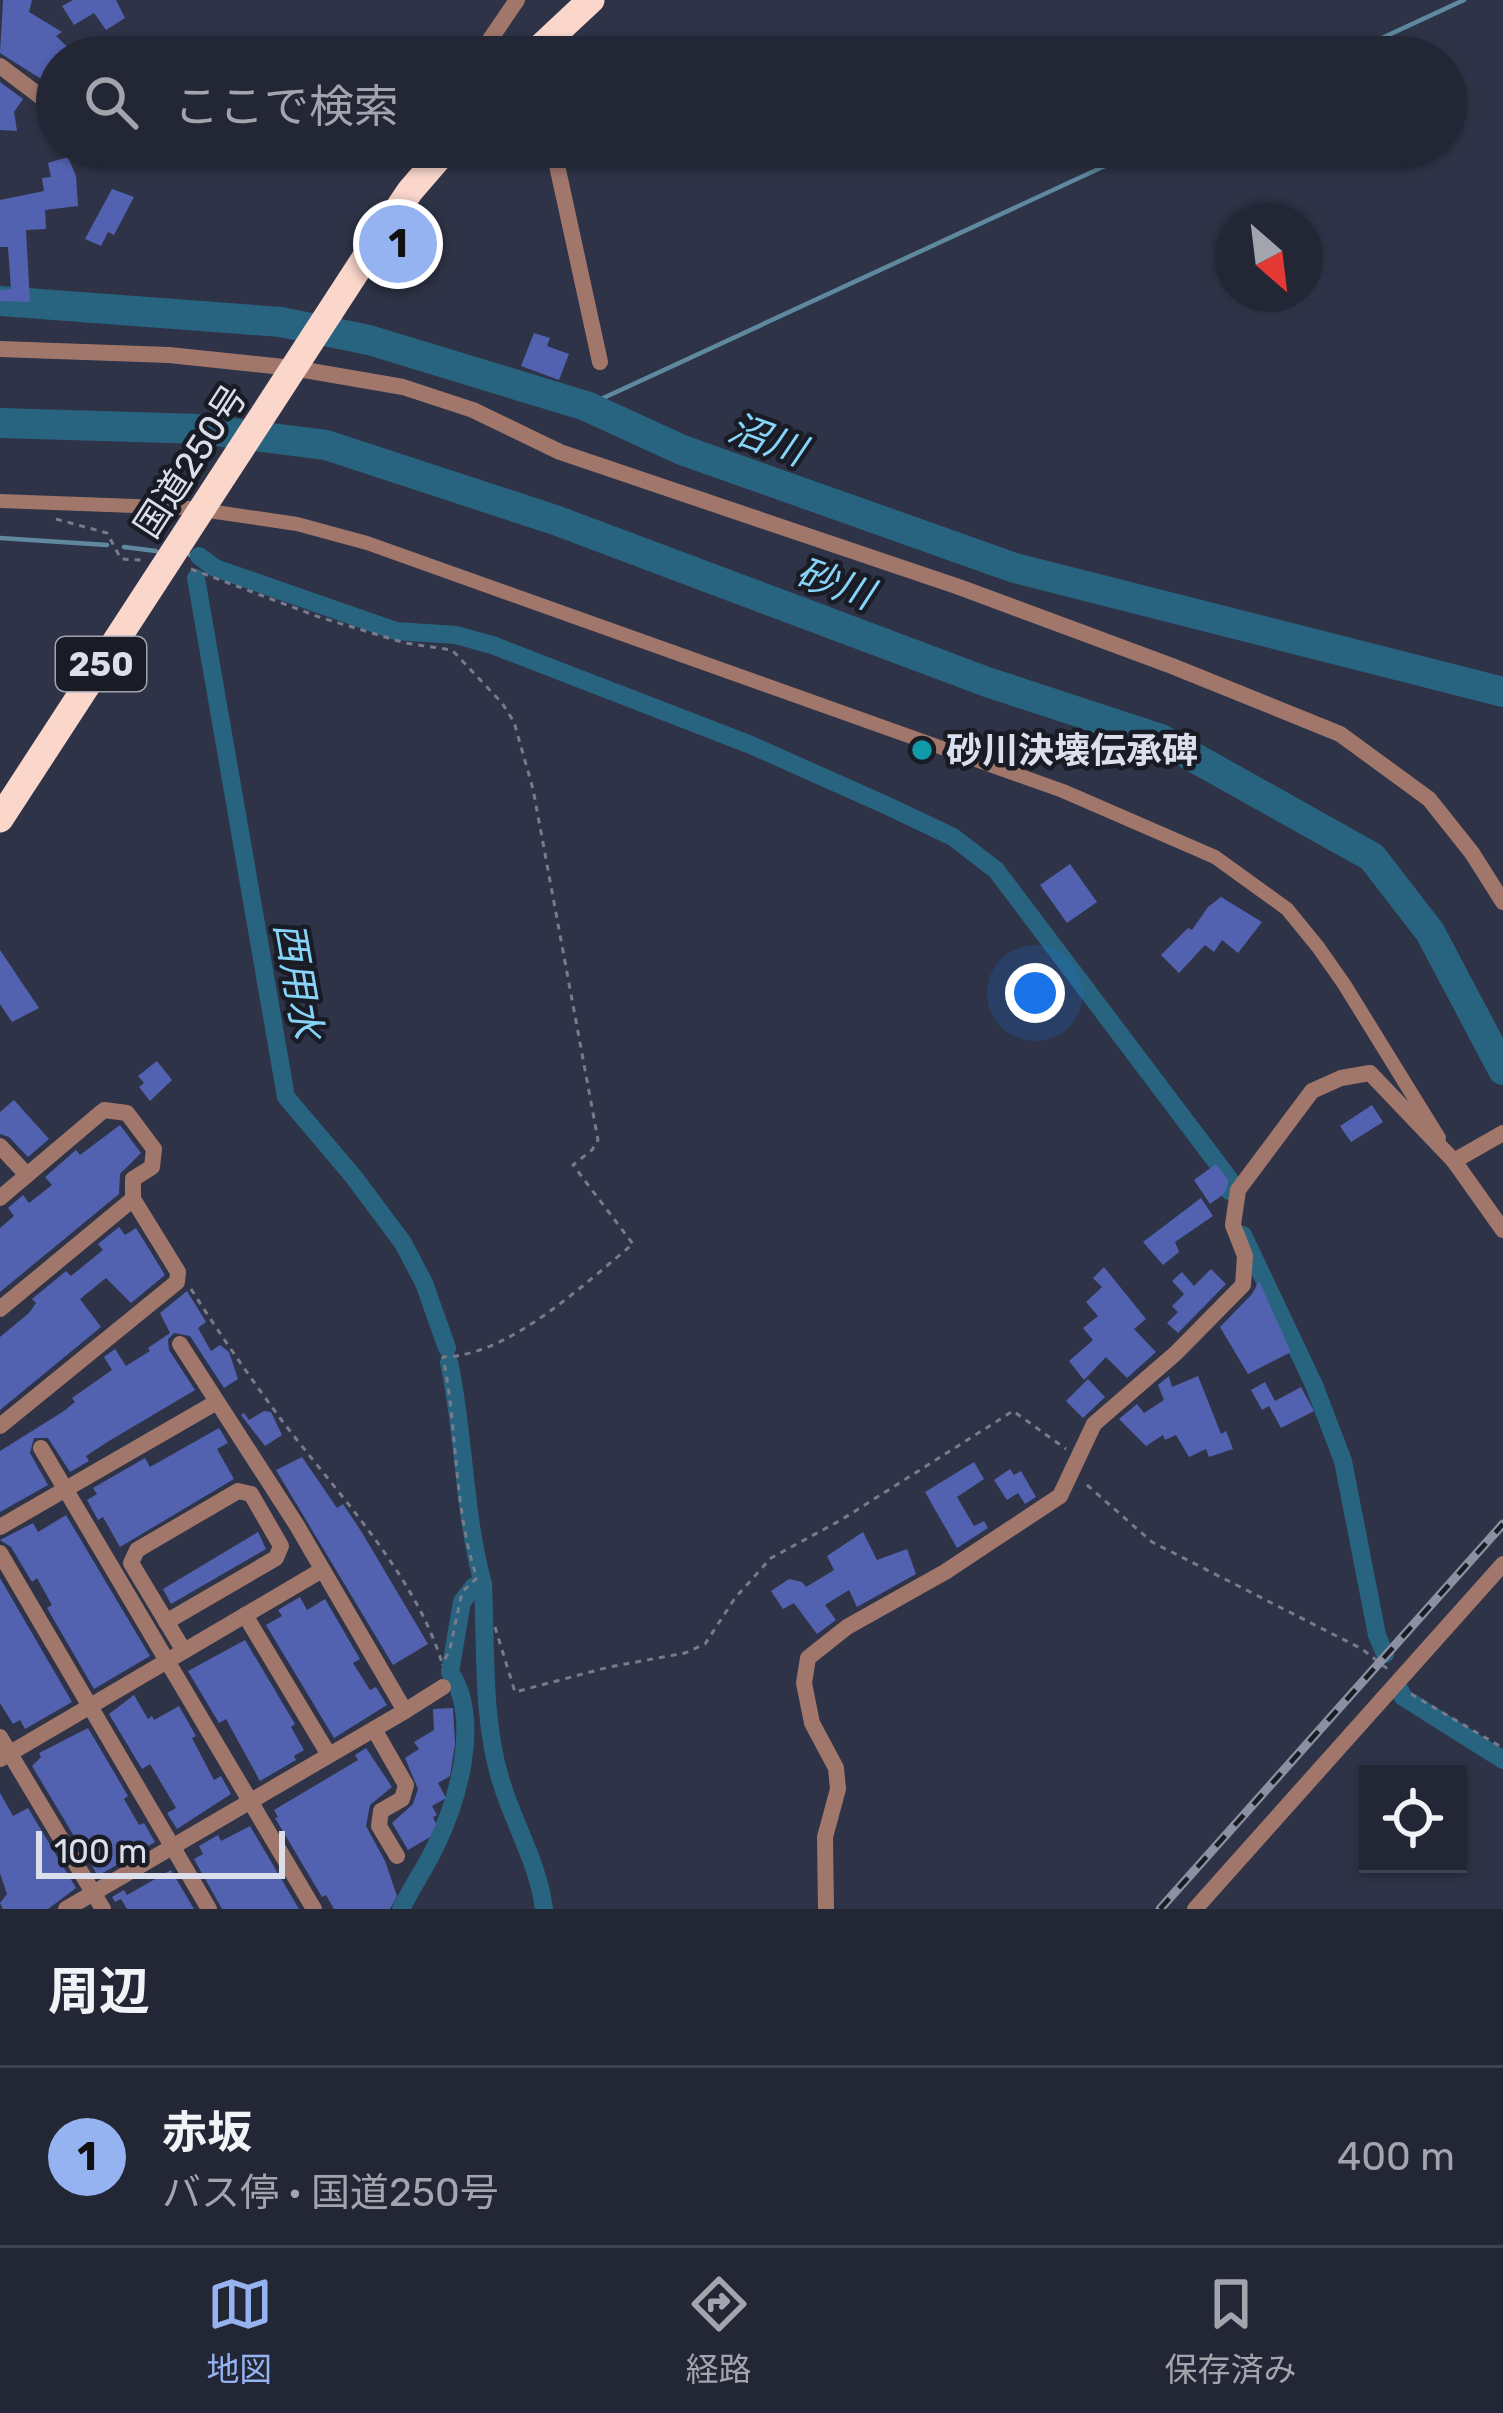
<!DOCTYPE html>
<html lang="ja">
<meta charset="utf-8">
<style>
:root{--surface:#222635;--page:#2a2e3d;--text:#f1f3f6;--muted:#a2a5ad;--line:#3f4350;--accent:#95b2f1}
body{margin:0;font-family:Rubik,"Noto Sans JP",sans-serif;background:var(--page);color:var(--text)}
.controls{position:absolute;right:36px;bottom:36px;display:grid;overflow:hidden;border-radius:0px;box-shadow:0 3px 9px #0004}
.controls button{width:108px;height:108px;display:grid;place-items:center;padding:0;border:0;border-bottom:3px solid var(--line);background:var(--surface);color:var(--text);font:60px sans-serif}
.compass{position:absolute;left:1215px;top:204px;width:108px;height:108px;border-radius:50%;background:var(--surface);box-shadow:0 3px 9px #0004;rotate:152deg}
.scale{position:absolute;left:36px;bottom:30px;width:249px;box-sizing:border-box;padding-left:12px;border:6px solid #dbdfeb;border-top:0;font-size:33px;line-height:42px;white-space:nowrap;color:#dbdfeb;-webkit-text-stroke:9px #191c24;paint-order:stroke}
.you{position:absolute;left:1035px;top:993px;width:42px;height:42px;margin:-30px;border:9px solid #fff;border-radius:50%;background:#1a73e8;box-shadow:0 0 0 18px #1a73e833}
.badge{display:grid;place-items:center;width:78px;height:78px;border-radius:50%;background:var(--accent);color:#111;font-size:39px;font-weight:700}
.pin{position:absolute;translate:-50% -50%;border:6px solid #fff;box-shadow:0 3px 12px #0006}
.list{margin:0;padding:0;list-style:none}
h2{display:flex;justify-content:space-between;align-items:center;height:156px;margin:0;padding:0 48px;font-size:51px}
h2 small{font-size:39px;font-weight:400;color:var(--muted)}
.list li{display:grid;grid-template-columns:78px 1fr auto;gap:36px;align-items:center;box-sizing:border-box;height:180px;padding:0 48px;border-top:3px solid var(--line)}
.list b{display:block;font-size:45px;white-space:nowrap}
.list p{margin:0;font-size:39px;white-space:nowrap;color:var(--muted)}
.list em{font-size:39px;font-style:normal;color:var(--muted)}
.icon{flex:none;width:66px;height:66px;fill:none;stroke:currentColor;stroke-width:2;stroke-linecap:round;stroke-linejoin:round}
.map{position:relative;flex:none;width:1503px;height:1909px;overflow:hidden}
.search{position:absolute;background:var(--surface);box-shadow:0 3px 9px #0004;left:36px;right:36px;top:36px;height:132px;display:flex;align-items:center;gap:30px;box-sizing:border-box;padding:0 42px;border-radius:66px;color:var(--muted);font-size:45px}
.sheet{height:336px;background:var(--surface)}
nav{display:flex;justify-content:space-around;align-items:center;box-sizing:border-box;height:168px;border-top:3px solid var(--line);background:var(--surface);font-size:33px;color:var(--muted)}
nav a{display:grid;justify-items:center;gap:6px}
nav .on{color:var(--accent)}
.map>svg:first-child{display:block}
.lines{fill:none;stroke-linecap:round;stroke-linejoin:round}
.stream{stroke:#5e899f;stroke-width:4.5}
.canal{stroke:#28647f;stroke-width:18}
.river{stroke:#28647f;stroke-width:30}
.building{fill:#5262b0}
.path{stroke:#777b8c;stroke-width:3;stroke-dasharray:6 6;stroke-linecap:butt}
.pedestrian{stroke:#a1776b;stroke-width:14}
.minor{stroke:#a1776b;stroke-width:16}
.trunk{stroke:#fad6cb;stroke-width:27}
.rail-casing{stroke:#8c90a0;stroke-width:9}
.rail{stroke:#191c24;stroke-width:4.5;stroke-dasharray:14;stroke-linecap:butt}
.culture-dot{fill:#0f9aa8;stroke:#191c24;stroke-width:4.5}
.labels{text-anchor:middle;stroke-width:9;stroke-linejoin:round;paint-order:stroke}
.shield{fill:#191c24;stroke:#a1a4af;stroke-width:3}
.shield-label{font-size:33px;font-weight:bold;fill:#dbdfeb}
.street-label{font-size:36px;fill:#dbdfeb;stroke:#191c24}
.poi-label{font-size:36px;font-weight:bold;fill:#dbdfeb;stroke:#191c24;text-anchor:start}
.water-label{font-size:39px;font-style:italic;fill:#87d4f9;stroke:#191c24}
</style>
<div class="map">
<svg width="1503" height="1909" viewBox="0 0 1503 1909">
<rect width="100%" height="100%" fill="#2e3347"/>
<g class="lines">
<g class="stream">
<polyline points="1341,57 1464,0"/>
<polyline points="586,406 1146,147"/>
<polyline points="0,538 107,545"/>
<polyline points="124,547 156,551"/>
<polyline points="190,555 199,556"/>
</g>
<g class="canal">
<polyline points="199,556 215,568 396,631 456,635 492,645 751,745 890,807 953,837 996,870 1230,1180 1229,1191"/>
<polyline points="196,578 286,1097 353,1176 403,1243 424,1283 447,1348"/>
<polyline points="1243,1235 1314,1385 1343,1461 1377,1635 1385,1654"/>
<path d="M483,1584C486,1647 482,1717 500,1778C513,1823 538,1862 544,1909"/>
<polyline points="1400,1690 1403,1697 1503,1760"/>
<path d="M401,1909C412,1886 427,1866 437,1843C459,1797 481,1718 450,1672L462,1602L474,1586L483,1584C463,1511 465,1436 449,1362"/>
</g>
<g class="river">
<polyline points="0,301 281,322 369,340 586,406 682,450 1015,568 1503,692"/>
<polyline points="0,423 201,429 326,445 555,520 987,682 1161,739 1372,857 1430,932 1503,1070"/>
</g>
</g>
<g class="building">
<polygon points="3,0 32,0 29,12 62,32 56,36 78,57 57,57 57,89 0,53"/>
<polygon points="73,0 116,0 125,18 106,30 94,13 74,25 62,6"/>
<polygon points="0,82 23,99 14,112 17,131 0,130"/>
<polygon points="68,157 76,176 78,206 45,210 46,229 26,230 30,302 0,301 0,290 11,289 8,247 0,247 0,200 44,191 42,178 51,177 48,163"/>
<polygon points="112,189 134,197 114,235 108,232 101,246 85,239"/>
<polygon points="534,333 550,338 547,346 569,354 559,380 521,366"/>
<polygon points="1070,864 1097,902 1067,923 1040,885"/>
<polygon points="1221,897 1262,922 1238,953 1222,940 1214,952 1205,945 1179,973 1161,955 1188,928 1192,930 1208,907"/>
<polygon points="0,950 39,1008 12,1022 0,1004"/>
<polygon points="157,1061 172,1080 150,1101 139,1087 144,1083 138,1076"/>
<polygon points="14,1100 49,1139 28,1157 9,1137 0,1134 0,1112"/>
<polygon points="1372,1105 1383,1122 1351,1142 1340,1126"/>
<polygon points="120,1125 141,1153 120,1174 119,1194 0,1292 0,1228 14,1216 8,1208 23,1195 29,1203 52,1185 45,1177 76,1150 80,1155"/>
<polygon points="1216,1164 1229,1181 1224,1194 1210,1204 1194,1180"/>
<polygon points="1201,1198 1213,1216 1175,1242 1179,1252 1163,1265 1143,1242"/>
<polygon points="119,1227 125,1235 136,1228 165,1275 131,1303 106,1278 80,1299 101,1327 0,1410 0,1337 29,1313 36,1303 32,1299 66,1271 71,1276 103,1250 98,1244"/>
<polygon points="1104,1267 1146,1319 1134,1329 1156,1352 1127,1378 1106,1357 1084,1380 1069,1361 1093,1340 1083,1328 1098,1316 1086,1302 1102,1287 1093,1278"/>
<polygon points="1211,1269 1226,1284 1178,1333 1167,1323 1178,1312 1172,1306 1184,1294 1172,1281 1182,1272 1194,1286"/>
<polygon points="1259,1281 1291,1352 1248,1374 1220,1327 1252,1294"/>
<polygon points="187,1291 206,1322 198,1328 211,1351 220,1345 229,1352 238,1379 224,1388 190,1336 174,1333 168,1339 169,1350 195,1390 109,1441 86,1456 89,1461 70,1472 48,1438 34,1438 30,1453 48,1485 0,1512 0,1451 64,1411 75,1402 72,1398 112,1370 104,1357 115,1349 126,1366 150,1351 148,1348 170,1333 160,1313"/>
<polygon points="1169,1376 1172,1387 1198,1376 1221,1434 1226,1431 1233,1449 1209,1457 1206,1449 1189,1457 1176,1435 1165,1440 1163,1435 1146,1446 1119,1419 1137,1404 1144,1413 1164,1400 1158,1385"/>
<polygon points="1088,1379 1105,1397 1083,1418 1066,1401"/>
<polygon points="1265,1382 1275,1401 1301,1387 1314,1411 1281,1428 1269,1406 1262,1410 1251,1390"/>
<polygon points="264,1411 271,1412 282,1435 265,1446 241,1415 244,1413 249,1420"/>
<polygon points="219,1428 228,1443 217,1449 234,1479 120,1547 103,1517 98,1520 87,1500 97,1494 93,1488 145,1458 150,1467"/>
<polygon points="302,1457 337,1508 343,1504 361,1531 428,1644 393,1665 276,1470"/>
<polygon points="974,1462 984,1479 957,1497 974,1526 984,1521 988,1528 957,1548 925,1492"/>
<polygon points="1010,1469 1014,1475 1021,1471 1036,1497 1025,1504 1018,1493 1007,1500 994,1480"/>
<polygon points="66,1515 150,1656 94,1689 47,1608 52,1605 37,1578 32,1582 11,1547 0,1540 33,1523 38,1532"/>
<polygon points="258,1532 266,1549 171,1604 163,1589"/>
<polygon points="863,1532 877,1560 907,1549 916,1574 857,1607 849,1590 825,1605 836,1620 817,1634 794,1603 783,1609 771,1591 789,1579 802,1582 806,1587 834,1570 827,1556"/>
<polygon points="0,1578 72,1702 25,1729 20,1720 13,1724 0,1703"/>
<polygon points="300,1597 307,1610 325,1599 360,1659 353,1663 370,1690 376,1687 387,1705 334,1738 266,1625 282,1616 278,1610"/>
<polygon points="245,1640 295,1724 291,1727 304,1750 294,1756 296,1760 260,1781 226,1719 219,1723 188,1671"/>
<polygon points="134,1695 148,1719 152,1716 154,1720 179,1706 196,1736 192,1738 214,1780 221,1776 231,1794 177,1829 167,1813 176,1808 150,1764 142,1769 109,1714"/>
<polygon points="453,1708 455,1744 450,1776 438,1783 446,1798 432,1806 437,1815 433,1817 436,1824 430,1837 408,1850 392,1823 413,1804 418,1789 405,1758 419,1749 414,1742 434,1730 433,1709"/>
<polygon points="88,1728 128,1796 124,1799 139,1825 144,1823 155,1842 98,1876 32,1766 41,1757 39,1753"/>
<polygon points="366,1748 392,1787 370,1805 366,1826 385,1861 397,1896 390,1909 334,1909 326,1895 322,1897 275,1818 278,1817 274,1810 358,1760 355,1755"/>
<polygon points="0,1793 13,1816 28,1808 76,1888 48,1909 3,1909 0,1903 7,1894 0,1873"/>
<polygon points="250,1826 299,1909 222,1909 194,1859 203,1854 199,1846 218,1835 221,1841"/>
<polygon points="171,1870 194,1909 127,1909 121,1899 115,1902 112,1897 124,1890 127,1895"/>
</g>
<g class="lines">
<g class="path">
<polyline points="56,519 107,533 121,559 141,560"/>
<path d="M191,569L319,617L405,643L452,650L502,703L514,722L533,789L598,1140L592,1150L573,1165L633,1244C584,1284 509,1356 443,1357C458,1430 453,1507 477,1578L462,1592L450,1649L442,1665"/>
<path d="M191,1289C219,1333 249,1376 280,1418C336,1492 415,1574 442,1663"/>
<polyline points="1087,1485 1152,1542 1362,1649 1389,1670"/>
<polyline points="495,1627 515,1692 609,1667 685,1653 705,1644 735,1598 771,1558 841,1520 1013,1411 1066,1449"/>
<polyline points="1411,1694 1503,1748"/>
</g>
<polyline class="pedestrian" points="0,501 188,508 297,524 367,543 1063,791 1215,857 1287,909 1318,947 1344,984 1439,1138"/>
<g class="minor">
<polyline points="478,57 517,0"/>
<polyline points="0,66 57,109"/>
<path d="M144,147C197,157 261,159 313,147"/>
<polyline points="553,147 600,362"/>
<polyline points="0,349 169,355 293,368 403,387 473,410 560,452 959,587 1172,666 1340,734 1429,799 1472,853 1503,902"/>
<polyline points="0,1146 27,1175"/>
<polyline points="1454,1161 1503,1133"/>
<polyline points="0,1198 104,1110 127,1113 154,1149 152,1167 133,1179 133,1199 178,1272 177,1282 0,1426"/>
<polyline points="0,1309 133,1199"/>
<polyline points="41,1448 314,1909"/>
<polyline points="0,1527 215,1403"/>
<polyline points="0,1553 209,1909"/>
<polyline points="245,1615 329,1755"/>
<polyline points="166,1622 276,1558 281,1546 251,1494 238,1491 137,1550 131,1563 184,1651"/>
<polyline points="405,1711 443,1687"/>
<polyline points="374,1729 406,1785 402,1799 381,1811 379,1826 397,1856"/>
<polyline points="0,1737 103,1909"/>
<polyline points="0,1759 322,1570"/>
<polyline points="66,1909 405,1711 296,1524 180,1344"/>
<polyline points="826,1909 825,1837 838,1789 836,1768 812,1723 804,1683 808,1658 847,1627 945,1572 1060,1496 1094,1424 1176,1353 1243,1285 1245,1256 1233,1225 1238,1190 1312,1091 1341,1078 1370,1073 1454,1161 1503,1230"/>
<polyline points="1195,1909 1503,1564"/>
</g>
<g class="trunk">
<polyline points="530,57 591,0"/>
<polyline points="0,819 369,252 410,191 448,147"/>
</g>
<g class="rail-casing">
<polyline id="rail" points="1160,1909 1503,1524"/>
</g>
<use href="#rail" class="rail"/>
</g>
<circle class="culture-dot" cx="922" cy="750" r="12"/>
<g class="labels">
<rect class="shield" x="56" y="637" width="90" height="54" rx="9"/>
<g class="shield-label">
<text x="101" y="676">250</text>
</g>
<g class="street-label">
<text transform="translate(190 461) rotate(-57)" y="13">国道250号</text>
</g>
<g class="poi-label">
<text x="946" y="763">砂川決壊伝承碑</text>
</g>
<g class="water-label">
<text transform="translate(767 439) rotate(20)" y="14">沼川</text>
<text transform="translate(835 583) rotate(19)" y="14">砂川</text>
<text transform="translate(299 980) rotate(80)" y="14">西用水</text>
</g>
</g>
</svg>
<div class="controls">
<button><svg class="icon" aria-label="locate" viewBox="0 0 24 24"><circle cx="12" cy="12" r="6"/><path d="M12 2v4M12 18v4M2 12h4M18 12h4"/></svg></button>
</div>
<svg class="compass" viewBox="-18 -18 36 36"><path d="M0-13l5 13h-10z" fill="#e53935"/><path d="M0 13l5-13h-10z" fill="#a2a5ad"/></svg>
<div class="scale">100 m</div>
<div class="you"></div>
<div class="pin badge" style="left:398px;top:244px">1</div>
<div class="search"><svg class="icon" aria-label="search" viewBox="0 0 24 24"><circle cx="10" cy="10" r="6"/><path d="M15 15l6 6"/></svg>ここで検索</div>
</div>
<section class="sheet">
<h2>周辺<small></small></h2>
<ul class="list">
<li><span class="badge">1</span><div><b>赤坂</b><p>バス停 · 国道250号</p></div><em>400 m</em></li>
</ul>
</section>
<nav>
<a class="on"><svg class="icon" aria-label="map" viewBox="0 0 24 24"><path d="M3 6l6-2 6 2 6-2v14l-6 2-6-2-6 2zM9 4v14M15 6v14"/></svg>地図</a>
<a><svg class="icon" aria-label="directions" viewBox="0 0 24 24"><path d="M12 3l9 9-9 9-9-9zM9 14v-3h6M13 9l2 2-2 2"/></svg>経路</a>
<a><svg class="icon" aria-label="saved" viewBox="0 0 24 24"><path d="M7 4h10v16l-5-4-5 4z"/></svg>保存済み</a>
</nav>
